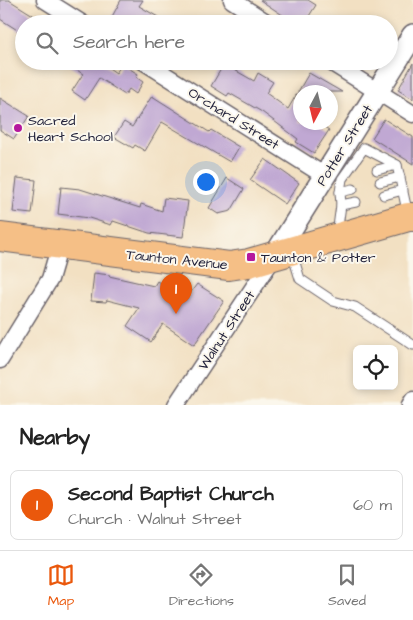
<!DOCTYPE html>
<meta charset="utf-8">
<style>
:root{--surface:#fff;--page:#f2f2f2;--text:#222;--muted:#767676;--line:#e0e0e0;--accent:#ea580c}
body{margin:0;font-family:"Architects Daughter",sans-serif;background:var(--page);color:var(--text)}
.controls{position:absolute;right:15px;bottom:15px;display:grid;overflow:hidden;border-radius:8px;box-shadow:0 2px 8px #0003}
.controls button{width:45px;height:45px;display:grid;place-items:center;padding:0;border:0;border-bottom:1px solid var(--line);background:var(--surface);color:var(--text);font:25px sans-serif}
.compass{position:absolute;left:293px;top:85px;width:45px;height:45px;border-radius:50%;background:var(--surface);box-shadow:0 2px 8px #0003;rotate:187deg}
.you{position:absolute;left:205px;top:181px;width:18px;height:18px;margin:-12px;border:4px solid #fff;border-radius:50%;background:#1a73e8;box-shadow:0 0 0 8px #1a73e833}
.badge{display:grid;place-items:center;width:32px;height:32px;border-radius:50%;background:var(--accent);color:#fff;font-size:16px;font-weight:700}
.pin{position:absolute;translate:-50% -41px;filter:drop-shadow(0 1px 2px #0008)}
.pin::after{content:'';position:absolute;top:26px;width:18px;height:15px;background:inherit;clip-path:polygon(0 0,100% 0,50% 100%)}
.list{margin:0;padding:0;list-style:none}
h2{display:flex;justify-content:space-between;align-items:center;height:65px;margin:0;padding:0 20px;font-size:21px}
h2 small{font-size:16px;font-weight:400;color:var(--muted)}
.list li{display:grid;grid-template-columns:32px 1fr auto;gap:15px;align-items:center;box-sizing:border-box;height:70px;margin:0 10px 10px;padding:0 10px;border:1px solid var(--line);border-radius:8px}
.list b{display:block;font-size:19px;white-space:nowrap}
.list p{margin:0;font-size:16px;white-space:nowrap;color:var(--muted)}
.list em{font-size:16px;font-style:normal;color:var(--muted)}
.icon{flex:none;width:28px;height:28px;fill:none;stroke:currentColor;stroke-width:2;stroke-linecap:round;stroke-linejoin:round}
.map{position:relative;flex:none;width:413px;height:405px;overflow:hidden}
.search{position:absolute;background:var(--surface);box-shadow:0 2px 8px #0003;left:15px;right:15px;top:15px;height:55px;display:flex;align-items:center;gap:12px;box-sizing:border-box;padding:0 18px;border-radius:28px;color:var(--muted);font-size:19px}
.sheet{height:145px;background:var(--surface)}
nav{display:flex;justify-content:space-around;align-items:center;box-sizing:border-box;height:70px;border-top:1px solid var(--line);background:var(--surface);font-size:14px;color:var(--muted)}
nav a{display:grid;justify-items:center;gap:2px}
nav .on{color:var(--accent)}
.map>svg:first-child{display:block}
.building{fill:#c0a8d3}
.lines{fill:none;stroke-linecap:round;stroke-linejoin:round}
.service-casing{stroke:#6b646a;stroke-width:11}
.minor-casing{stroke:#6b646a;stroke-width:19}
.tertiary-casing{stroke:#6b646a;stroke-width:24}
.trunk-casing{stroke:#6b646a;stroke-width:30}
.service{stroke:#fff;stroke-width:9}
.minor{stroke:#fff;stroke-width:16}
.tertiary{stroke:#fff;stroke-width:21}
.trunk{stroke:#f5bf86;stroke-width:28}
.poi-dot{fill:#b5179e;stroke:#fbf7ec;stroke-width:2}
.labels{text-anchor:middle;stroke-width:4;stroke-linejoin:round;paint-order:stroke}
.street-label{font-size:14px;fill:#22223b;stroke:#fbf7ec}
.poi-label{font-size:14px;fill:#22223b;stroke:#fbf7ec;text-anchor:start}
</style>
<div class="map">
<svg width="413" height="405" viewBox="0 0 413 405">
<rect width="100%" height="100%" fill="#fbf7ec"/>
<filter id="ink" filterUnits="userSpaceOnUse"><feTurbulence type="fractalNoise" baseFrequency=".02" numOctaves="2"/><feDisplacementMap in="SourceGraphic" scale="10" xChannelSelector="R" yChannelSelector="G"/><feConvolveMatrix kernelMatrix="1 2 1 2 8 2 1 2 1" color-interpolation-filters="sRGB"/></filter>
<filter id="wash" filterUnits="userSpaceOnUse"><feTurbulence type="fractalNoise" baseFrequency=".0096" numOctaves="4" result="noise"/><feDisplacementMap in="SourceGraphic" scale="20" xChannelSelector="R" yChannelSelector="G"/><feGaussianBlur stdDeviation="1.12" result="paint"/><feColorMatrix in="noise" values="0 0 0 0 0 0 0 0 0 0 0 0 0 0 0 0 0 1.4 0 .05"/><feComposite in="paint" operator="in"/></filter>
<g filter="url(#wash)">
<rect width="100%" height="100%" fill="#f2e0c2"/>
<g id="blocks">
<g class="building">
<polygon points="0,0 9,0 33,15 28,24 24,24 22,33 0,19"/>
<polygon points="121,0 143,0 139,6 170,24 108,24"/>
<polygon points="260,0 308,0 316,5 304,24 296,24"/>
<polygon points="63,61 99,61 116,73 122,64 138,74 136,77 143,82 136,94 129,89 125,95 99,78 85,100 72,91 83,74"/>
<polygon points="413,63 413,99 398,90"/>
<polygon points="224,64 254,81 258,73 273,82 266,93 288,109 309,73 342,92 300,92 300,122 317,122 329,130 314,153 296,142 298,139 262,112 229,93 227,96 211,86"/>
<polygon points="152,96 209,132 211,130 239,147 230,162 162,122 145,151 135,145 133,148 114,137 124,122 132,127"/>
<polygon points="0,98 29,116 14,139 0,130"/>
<polygon points="384,119 413,137 413,164 372,138"/>
<polygon points="265,159 299,183 285,204 250,180"/>
<polygon points="17,178 36,180 32,214 13,212"/>
<polygon points="227,178 244,189 231,211 218,214 209,208"/>
<polygon points="61,187 80,189 140,208 141,204 162,211 164,198 188,201 183,237 149,233 113,221 111,225 89,218 58,214"/>
<polygon points="94,273 110,275 109,276 154,286 157,281 185,300 197,284 224,301 194,345 163,324 151,342 127,326 139,308 107,300 106,302 91,301"/>
</g>
</g>
</g>
<g filter="url(#ink)">
<use href="#blocks" fill-opacity="0" stroke="#6b646a" stroke-width="1"/>
<g class="lines">
<g class="service-casing">
<g id="service">
<polyline points="377,170 397,165"/>
<polyline points="380,182 400,177"/>
<polyline points="340,192 353,189"/>
<polyline points="384,195 403,190"/>
<polyline points="341,205 356,202"/>
<polyline points="337,234 341,205 340,192 342,179 364,148 397,165 408,215"/>
<polyline points="292,253 300,279 333,301 355,307 413,345"/>
</g>
</g>
<g class="minor-casing">
<g id="minor">
<polyline points="45,0 83,24"/>
<polyline points="232,0 269,24"/>
<polyline points="143,61 325,176"/>
<polyline points="329,61 413,114"/>
<polyline points="0,360 50,279 60,245"/>
<polyline points="176,405 275,255"/>
<polyline points="410,405 413,400"/>
</g>
</g>
<g class="tertiary-casing">
<polyline id="tertiary" points="275,255 413,35"/>
</g>
<g class="trunk-casing">
<polyline id="trunk" points="0,237 229,266 249,263 408,217 413,217"/>
</g>
<use href="#service" class="service"/>
<use href="#minor" class="minor"/>
<use href="#tertiary" class="tertiary"/>
<use href="#trunk" class="trunk"/>
</g>
</g>
<g class="poi-dot">
<circle cx="18" cy="128" r="5"/>
<rect x="246" y="252" width="10" height="10" rx="2.5"/>
</g>
<g class="labels">
<g class="street-label">
<text transform="translate(234 118) rotate(32)" y="5">Orchard Street</text>
<text transform="translate(344 145) rotate(-58)" y="5">Potter Street</text>
<text transform="translate(177 259) rotate(6)" y="5">Taunton Avenue</text>
<text transform="translate(226 330) rotate(-57)" y="5">Walnut Street</text>
</g>
<g class="poi-label">
<text x="28" y="125">Sacred<tspan x="28" dy="16">Heart School</tspan></text>
<text x="261" y="262">Taunton &amp; Potter</text>
</g>
</g>
</svg>
<div class="controls">
<button><svg class="icon" aria-label="locate" viewBox="0 0 24 24"><circle cx="12" cy="12" r="6"/><path d="M12 2v4M12 18v4M2 12h4M18 12h4"/></svg></button>
</div>
<svg class="compass" viewBox="-18 -18 36 36"><path d="M0-13l5 13h-10z" fill="#e53935"/><path d="M0 13l5-13h-10z" fill="#767676"/></svg>
<div class="you"></div>
<div class="pin badge" style="left:176px;top:314px">1</div>
<div class="search"><svg class="icon" aria-label="search" viewBox="0 0 24 24"><circle cx="10" cy="10" r="6"/><path d="M15 15l6 6"/></svg>Search here</div>
</div>
<section class="sheet">
<h2>Nearby<small></small></h2>
<ul class="list">
<li><span class="badge">1</span><div><b>Second Baptist Church</b><p>Church · Walnut Street</p></div><em>60 m</em></li>
</ul>
</section>
<nav>
<a class="on"><svg class="icon" aria-label="map" viewBox="0 0 24 24"><path d="M3 6l6-2 6 2 6-2v14l-6 2-6-2-6 2zM9 4v14M15 6v14"/></svg>Map</a>
<a><svg class="icon" aria-label="directions" viewBox="0 0 24 24"><path d="M12 3l9 9-9 9-9-9zM9 14v-3h6M13 9l2 2-2 2"/></svg>Directions</a>
<a><svg class="icon" aria-label="saved" viewBox="0 0 24 24"><path d="M7 4h10v16l-5-4-5 4z"/></svg>Saved</a>
</nav>
